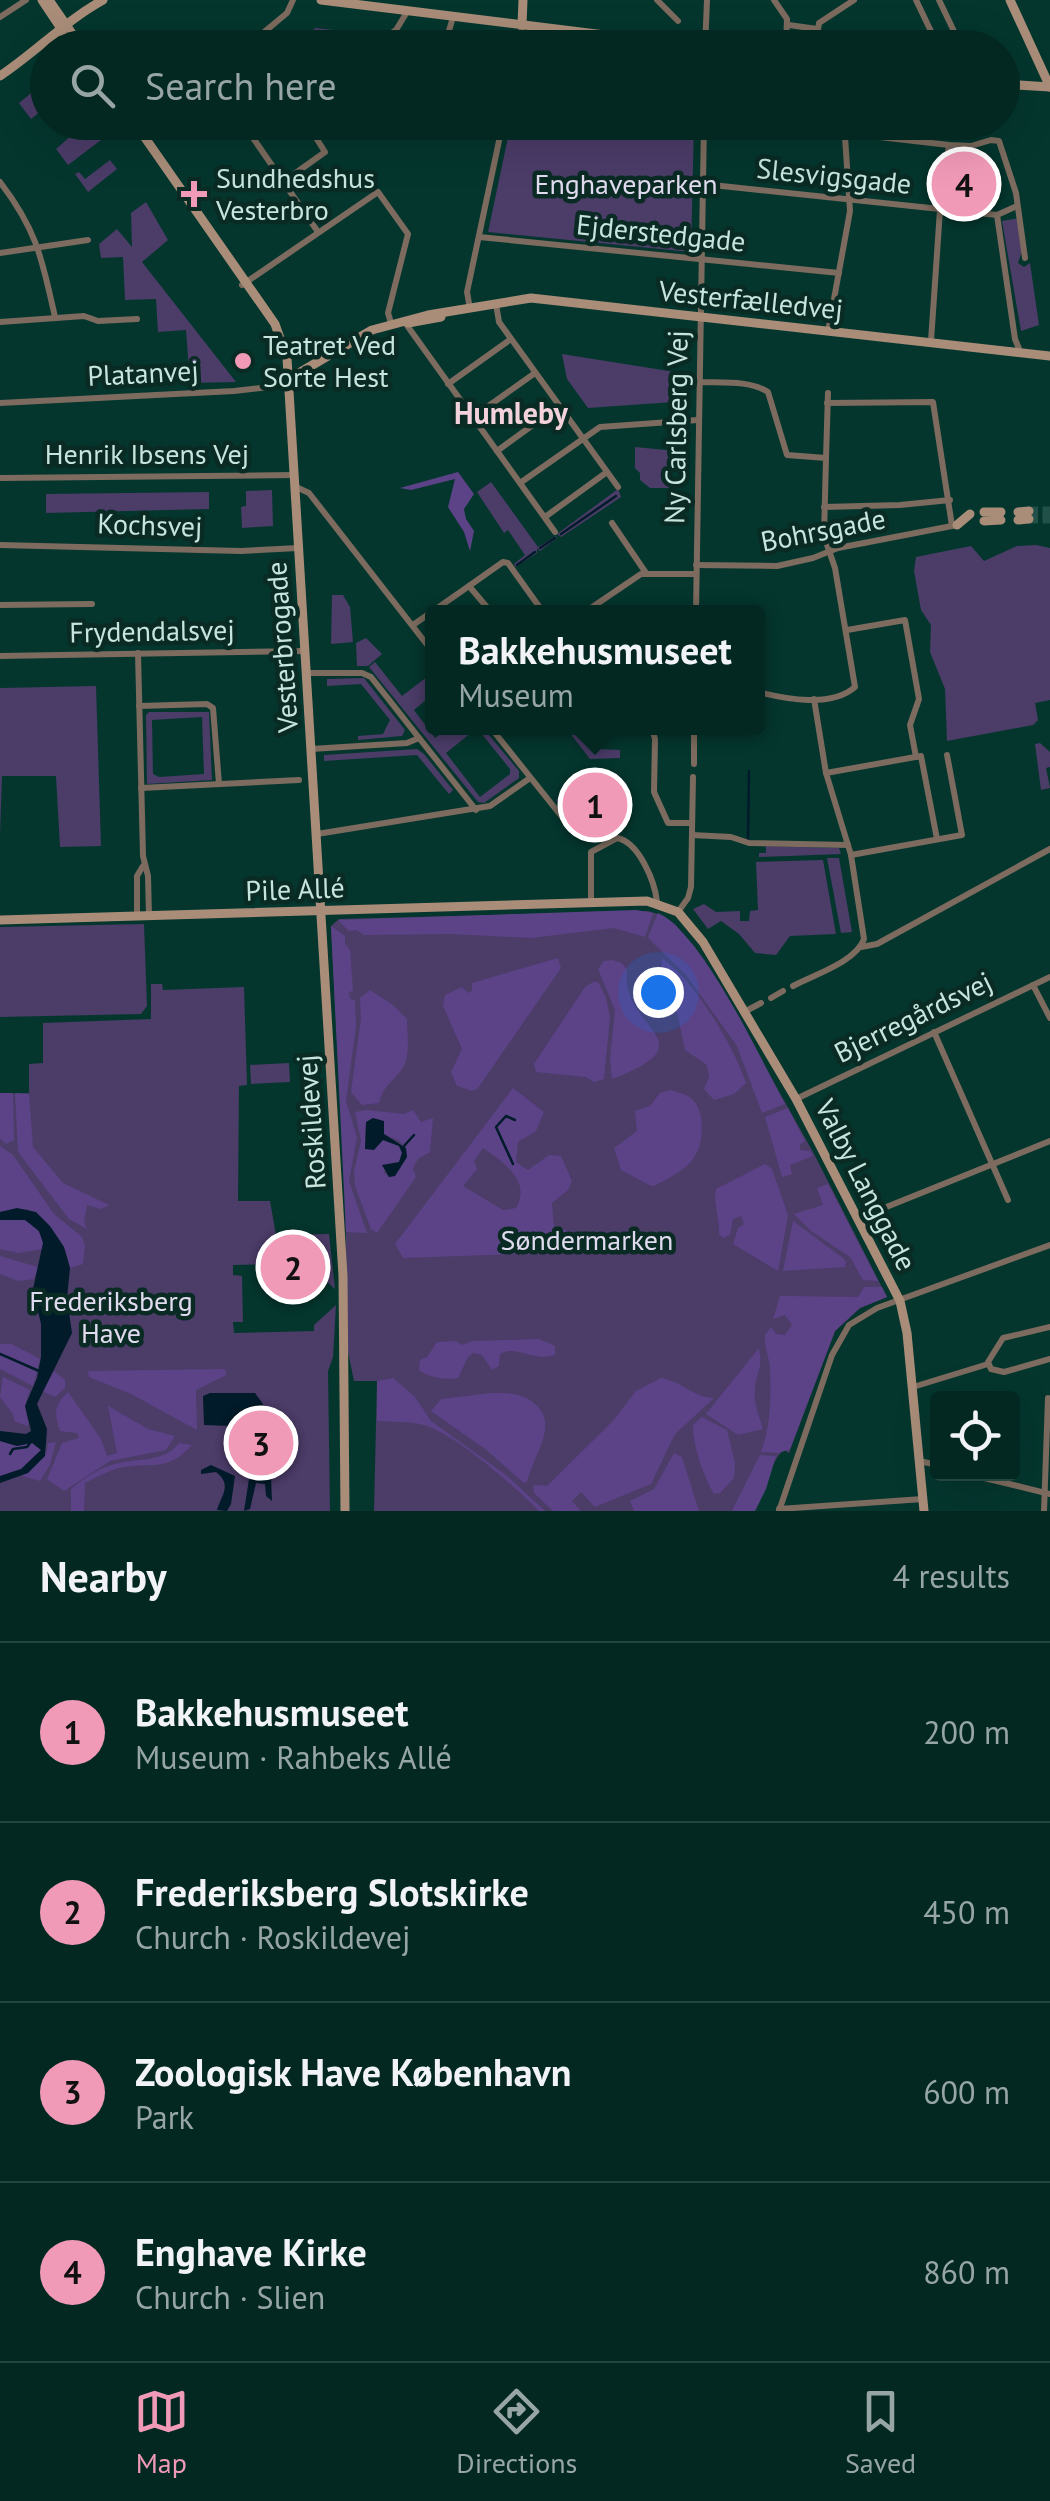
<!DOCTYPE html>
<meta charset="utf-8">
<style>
:root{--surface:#032822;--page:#11342f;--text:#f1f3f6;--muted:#97a6a5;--line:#244440;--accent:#f09ab7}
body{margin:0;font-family:"PT Sans",sans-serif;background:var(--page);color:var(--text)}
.controls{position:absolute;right:30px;bottom:30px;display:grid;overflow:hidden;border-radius:10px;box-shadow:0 10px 40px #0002}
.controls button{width:90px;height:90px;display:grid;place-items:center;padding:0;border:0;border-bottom:2px solid var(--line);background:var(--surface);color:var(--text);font:50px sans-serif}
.you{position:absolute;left:658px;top:992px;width:35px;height:35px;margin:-25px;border:8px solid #fff;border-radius:50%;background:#1a73e8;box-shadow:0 0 0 15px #1a73e833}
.badge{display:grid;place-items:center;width:65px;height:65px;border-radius:50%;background:var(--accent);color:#111;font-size:32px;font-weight:700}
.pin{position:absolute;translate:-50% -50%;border:5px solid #fff;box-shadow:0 2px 10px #0006}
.popup{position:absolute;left:425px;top:605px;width:340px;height:130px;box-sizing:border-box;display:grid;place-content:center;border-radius:10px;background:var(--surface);filter:drop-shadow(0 2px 8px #0005);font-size:32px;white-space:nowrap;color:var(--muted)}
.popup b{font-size:38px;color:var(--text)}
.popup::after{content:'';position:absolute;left:50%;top:100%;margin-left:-20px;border:20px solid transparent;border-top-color:var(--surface)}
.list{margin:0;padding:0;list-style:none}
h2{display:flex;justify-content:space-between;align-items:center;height:130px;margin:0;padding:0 40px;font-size:42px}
h2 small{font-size:32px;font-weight:400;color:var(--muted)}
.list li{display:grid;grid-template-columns:65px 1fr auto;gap:30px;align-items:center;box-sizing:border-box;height:180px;padding:0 40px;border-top:2px solid var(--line)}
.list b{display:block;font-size:38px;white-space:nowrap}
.list p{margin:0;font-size:32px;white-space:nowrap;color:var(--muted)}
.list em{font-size:32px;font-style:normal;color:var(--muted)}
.icon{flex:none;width:55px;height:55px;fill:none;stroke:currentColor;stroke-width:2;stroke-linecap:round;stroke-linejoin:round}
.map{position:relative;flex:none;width:1050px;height:1511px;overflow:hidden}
.search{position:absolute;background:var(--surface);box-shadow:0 10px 40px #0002;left:30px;right:30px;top:30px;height:110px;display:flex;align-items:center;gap:25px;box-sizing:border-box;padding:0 35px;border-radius:55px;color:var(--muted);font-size:38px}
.sheet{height:850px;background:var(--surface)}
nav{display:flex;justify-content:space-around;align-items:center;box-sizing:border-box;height:140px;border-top:2px solid var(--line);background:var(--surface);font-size:28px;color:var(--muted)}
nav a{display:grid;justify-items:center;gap:5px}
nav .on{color:var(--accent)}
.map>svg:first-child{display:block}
.green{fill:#4b3c68;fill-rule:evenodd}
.forest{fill:#5c4388;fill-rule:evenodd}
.water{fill:#011b2a}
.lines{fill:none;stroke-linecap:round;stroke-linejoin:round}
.stream{stroke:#011b2a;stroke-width:2.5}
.secondary-tunnel{stroke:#215048;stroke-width:9;stroke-dasharray:9 4.5;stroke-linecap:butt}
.street{stroke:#7c6b5e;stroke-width:6}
.secondary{stroke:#a98d79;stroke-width:9}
.poi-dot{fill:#f09ab7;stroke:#0a2a24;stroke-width:4}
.labels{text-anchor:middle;stroke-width:9;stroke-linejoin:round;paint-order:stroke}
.street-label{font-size:28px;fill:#c7e5dd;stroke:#0a2a24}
.poi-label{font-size:28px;fill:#c7e5dd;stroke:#0a2a24;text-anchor:start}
.park-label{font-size:28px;fill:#e1dbef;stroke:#0a2a24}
.neighbourhood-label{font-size:30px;font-weight:bold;fill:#f4d2dc;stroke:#0a2a24}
</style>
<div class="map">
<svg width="1050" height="1511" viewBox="0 0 1050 1511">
<rect width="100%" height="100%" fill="#04362e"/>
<g class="green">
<polygon points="315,28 352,32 337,43 329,37 334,45 331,47 306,47 305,41"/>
<polygon points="47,80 47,106 31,119 19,103"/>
<polygon points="86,123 100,123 105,137 68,165 56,149"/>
<polygon points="511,123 694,123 691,252 488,232"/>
<polygon points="110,160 117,169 88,192 75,174 79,172 85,179"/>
<polygon points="146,202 168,240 142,262 236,382 190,383 186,330 158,332 156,299 125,300 123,257 101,258 99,244 117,229 132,247 131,213"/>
<polygon points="1019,218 1024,245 1018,263 1024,267 1030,263 1039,325 1021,331 1002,221"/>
<polygon points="562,354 675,372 675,384 688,385 688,401 588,408 567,379"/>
<polygon points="635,447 686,452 687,461 669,462 669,488 650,488 640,480 640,473 635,468"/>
<polygon points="491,482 538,547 556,536 557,538 540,551 537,548 537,553 516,567 514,564 525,555 508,530 504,533 477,492"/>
<polygon points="618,489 621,497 561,537 557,534"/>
<polygon points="272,490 273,526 242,528 241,507 246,506 246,491"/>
<polygon points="209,492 209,509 46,513 46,494"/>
<polygon points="1036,545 1050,548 1050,700 1035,703 1038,720 1033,725 947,741 945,689 930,652 931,625 921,610 914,571 916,557 971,546 984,561 1017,546"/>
<polygon points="332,595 343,595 350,607 353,642 331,644"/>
<polygon points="366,638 382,654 368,666 357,666 356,643"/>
<path d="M375,662L402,696L432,673V695L414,710L435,738L449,728H483L519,771V778L484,803L478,802L369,667ZM477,728L510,769V774L480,797L446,753Z"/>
<polygon points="364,678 405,730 402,736 358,740 358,736 383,734 390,720 361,684 327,686 327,679"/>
<polygon points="96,686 101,846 60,847 56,776 2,776 0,834 0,688"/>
<path d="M149,712H209L212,780L147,784L146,715ZM202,717L204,774L159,777L153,774L152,720Z"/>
<polygon points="566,728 589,728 591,739 597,749 620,750 620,758 590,759"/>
<polygon points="1040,743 1050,752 1050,767 1046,768 1050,788 1041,790 1035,744"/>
<polygon points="417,749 424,754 453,790 449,794 417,755 324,761 324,755"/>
<polygon points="594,771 623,820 595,839 586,838 556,800"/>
<polygon points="766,846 839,848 841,854 759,857 759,853 766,853"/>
<polygon points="827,858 839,858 852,932 841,933"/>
<polygon points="823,860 836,934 790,936 776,955 755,953 739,934 721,921 708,929 693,909 704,904 716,912 740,911 740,921 749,921 750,911 758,910 756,862"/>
<path d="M648,911L664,916L676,925L722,990L813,1152L887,1297L860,1308L835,1331L789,1453L784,1450C771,1459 764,1494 755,1511H374L377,1381H354L348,1352L345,1195L331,926L339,919Z"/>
<polygon points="144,924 147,1006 141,1014 0,1017 0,927"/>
<polygon points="151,984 162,984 163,990 244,987 247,1085 239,1086 238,1201 270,1201 276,1235 329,1234 335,1289 313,1269 313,1263 233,1265 233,1275 242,1276 243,1322 233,1322 234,1333 314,1331 314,1325 336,1305 333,1357 328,1371 330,1511 0,1511 0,1094 29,1093 29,1064 43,1063 43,1023 151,1019"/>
<polygon points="289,1063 290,1082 251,1084 250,1065"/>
</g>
<g class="forest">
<polygon points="458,472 474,494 464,509 466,519 474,531 470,551 464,532 448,507 455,479 411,490 400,488"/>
<polygon points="636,910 653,913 645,937 614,928 531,938 452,934 364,935 357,930 349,931 338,920"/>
<path d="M658,913C703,934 760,1058 785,1104L762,1113L737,1046L686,975L650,940L648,937Z"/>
<polygon points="331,926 345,936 345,944 350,950 353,991 349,992 350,999 355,1000 356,1026 346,1101 357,1137 349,1181 367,1233 346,1232"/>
<polygon points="558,958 561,968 478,1088 472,1091 457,1086 451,1072 462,1049 443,1006 445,995 462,987 468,993 472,991 472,983"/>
<path d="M662,958C695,981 733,1045 746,1083L734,1094L714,1100L704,1089L709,1077L707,1065L685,1050L675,1002L661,977Z"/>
<path d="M612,960L622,963L627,970C619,1030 713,1041 612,1079L610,1059L615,1010L598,969L604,961Z"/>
<polygon points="593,982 598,982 606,998 610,1017 604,1079 594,1082 586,1077 536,1072 534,1064 585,987"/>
<path d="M370,990L393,1005L407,1019C407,1034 411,1056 402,1069C393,1082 383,1086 379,1103L362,1105L351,1092L361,1019L360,998Z"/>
<path d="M513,1088L544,1112L536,1131L518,1142L516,1162L528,1170L549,1155L561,1156L572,1181L568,1190L552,1203L554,1226L588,1239L587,1248L570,1252L403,1258L395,1244ZM483,1148C503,1162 532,1181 516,1208L503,1210L463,1186L477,1169L474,1161Z"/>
<path d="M670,1090C677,1092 687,1094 692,1099C706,1112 704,1145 693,1159C683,1172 667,1179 654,1186L649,1185L621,1170L614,1148L637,1131L635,1111L650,1106L660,1093Z"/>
<polygon points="0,1093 13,1093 14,1140 6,1144 0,1139"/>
<polygon points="15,1093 29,1094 33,1147 63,1183 109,1205 101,1209 87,1205 84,1222 87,1229 69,1219 18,1152"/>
<polygon points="788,1108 805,1141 800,1144 800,1150 810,1151 813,1156 790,1165 792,1174 782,1177 765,1117"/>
<path d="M367,1110L404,1114L413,1110L421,1122L433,1118L430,1152L418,1159L413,1168L416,1177L377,1233L371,1229L355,1186L354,1171L361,1141L355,1112ZM384,1121V1134L400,1141L407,1157L395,1176L389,1177L383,1172L399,1162L402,1152L399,1146L382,1140L365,1149L366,1123Z"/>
<path d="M0,1146L13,1155L54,1214L82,1237L85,1245L83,1264L70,1268C66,1240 49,1225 28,1209L0,1212Z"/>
<path d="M765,1164L772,1169L788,1215L778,1271L733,1244L738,1228L744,1224L741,1216L733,1219L730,1235L723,1238L719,1234C720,1217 713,1206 716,1189Z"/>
<polygon points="828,1184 878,1281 863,1280 850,1257 811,1231 794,1214 823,1205 817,1188"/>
<path d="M16,1218C33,1221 43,1233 44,1249L18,1253L0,1249V1220Z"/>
<polygon points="793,1221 843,1258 846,1262 845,1267 783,1271"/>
<polygon points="0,1256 38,1267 34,1279 18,1281 0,1274"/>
<path d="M864,1287H882L887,1297L860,1308L835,1331L790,1449L779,1453L761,1452C771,1425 771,1396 770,1368C769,1356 764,1347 765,1335L771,1327L776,1334L785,1335L792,1325L785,1315L773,1319L780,1296L858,1297Z"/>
<path d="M539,1339L555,1346V1355C532,1362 516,1344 500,1354L499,1366L492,1370L482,1355L473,1353L468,1357L458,1378C446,1380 429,1378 419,1370L420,1360L427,1357L437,1342L456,1341L461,1345L473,1341Z"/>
<polygon points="0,1344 12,1344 40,1359 33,1386 0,1369"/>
<path d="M759,1348C763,1369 757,1370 755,1388C753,1402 759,1416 763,1429L738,1435L706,1414Z"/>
<polygon points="225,1369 226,1375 196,1390 197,1430 131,1394 89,1377 88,1371"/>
<polygon points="54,1371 65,1380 65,1388 55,1397 42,1391"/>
<path d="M3,1377L30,1390C25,1401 24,1413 29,1423L27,1426L14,1421L13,1414L0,1397Z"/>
<path d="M393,1378L415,1397L431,1421L506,1475L545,1511H539C515,1487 456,1434 424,1425C409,1421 392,1422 377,1421V1381Z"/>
<path d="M661,1378C681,1381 695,1398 714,1398L675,1434L651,1484L595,1507L581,1492L572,1501L581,1511H553L534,1493L533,1485L547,1486L613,1421L636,1391Z"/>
<path d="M68,1392L101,1439L107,1456L117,1453L108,1406L148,1429L175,1436L166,1450L110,1461L64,1491L47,1479L62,1443L79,1438L77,1433L60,1431C54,1412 54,1406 68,1392Z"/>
<path d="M490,1393C509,1393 523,1392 537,1406C558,1427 533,1456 527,1482L524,1483L485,1449L431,1411L441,1399Z"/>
<path d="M702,1417L727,1430L735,1463L734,1478L720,1493L714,1494C704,1478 692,1443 693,1425Z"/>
<polygon points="0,1441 17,1446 32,1443 41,1450 21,1469 0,1476"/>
<polygon points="56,1442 50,1465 40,1481 22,1476 47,1451 48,1443"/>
<path d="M179,1443L192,1445C166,1472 156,1462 124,1467C111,1469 97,1477 85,1483L84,1511H71V1489C83,1479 97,1469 112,1465C136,1457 163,1464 179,1443Z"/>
<polygon points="674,1453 682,1457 699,1511 634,1511 630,1501 654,1489"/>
<polygon points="760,1455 776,1456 766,1489 755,1511 732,1511"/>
</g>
<g class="water">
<polygon points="373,1118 384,1121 384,1134 406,1148 407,1157 395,1176 389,1177 382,1165 399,1162 402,1153 399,1146 383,1140 374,1150 365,1149 366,1122"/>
<polygon points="17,1208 36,1212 50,1226 64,1247 70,1268 67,1298 72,1333 37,1404 47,1429 45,1456 28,1473 0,1483 0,1476 21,1469 41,1450 32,1443 17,1446 0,1441 0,1431 26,1434 31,1431 25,1406 37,1378 41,1357 41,1324 33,1289 43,1243 39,1231 25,1220 0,1220 0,1212"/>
<polygon points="210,1393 255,1393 263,1404 261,1419 230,1426 204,1425 203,1396"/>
<path d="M211,1465L235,1476L231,1504L227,1511L217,1510C221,1496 233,1485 216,1472L201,1474V1470Z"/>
<polygon points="253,1476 271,1477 272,1501 266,1496 265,1484 256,1483 250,1509 244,1511 249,1479"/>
</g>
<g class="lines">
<g class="stream">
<polyline points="561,534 616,496"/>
<polyline points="540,548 555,538"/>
<polyline points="517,565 535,552"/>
<polyline points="748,839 749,771"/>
<polyline points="404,1146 414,1135"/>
<polyline points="513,1164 496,1127 506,1116 515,1120"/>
<polyline points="0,1354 39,1371"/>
<polyline points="10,1454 13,1449 27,1447 30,1443"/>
</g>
<g class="secondary-tunnel">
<polyline points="1029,511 1050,511"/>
<polyline points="1029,519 1050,519"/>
</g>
<g class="street">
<polyline points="657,0 678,21"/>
<polyline points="774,0 787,19 786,48"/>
<polyline points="916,0 939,48"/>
<polyline points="939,0 962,48"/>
<polyline points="0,17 26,0"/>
<polyline points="789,25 817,29"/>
<polyline points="245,48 287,13 293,0"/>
<polyline points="371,48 396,30 407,12"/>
<polyline points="444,48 453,17"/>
<polyline points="519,48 522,25"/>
<polyline points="705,48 707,0"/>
<polyline points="815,48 819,23 854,0"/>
<polyline points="242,122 318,232"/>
<polyline points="750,122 949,145 971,146 991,140 999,141 1016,193 1025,258"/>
<polyline points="248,131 261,122"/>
<polyline points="137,135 152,122"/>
<path d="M0,182C37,230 42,259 55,317"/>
<polyline points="283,182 325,152 306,122"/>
<polyline points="703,184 997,215 1017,206"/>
<polyline points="997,215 1015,339 1020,351"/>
<polyline points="479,237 839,273"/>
<polyline points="0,253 88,240"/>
<polyline points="242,285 378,192 408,234 388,313 392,326"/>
<polyline points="496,304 499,322 618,487"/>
<polyline points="470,309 467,292 503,122"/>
<polyline points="0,322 84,316 98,321 137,319"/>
<polyline points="406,324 555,532"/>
<polyline points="828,332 850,211 844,122"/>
<polyline points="931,341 940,210 949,145"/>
<path d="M699,382C722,383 749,380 768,392L787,455L826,458L824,536L835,568L855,687C831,708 786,699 758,692"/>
<polyline points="448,384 511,339"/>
<polyline points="0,403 234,391 270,387 287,380"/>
<polyline points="827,403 933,402 952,526"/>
<polyline points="473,417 535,373"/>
<polyline points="497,451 559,406"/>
<polyline points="826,458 828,393"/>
<polyline points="0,478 294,475"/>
<polyline points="520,483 600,427 698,420"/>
<polyline points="294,486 309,493 432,651"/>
<polyline points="824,507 900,505 950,500"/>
<polyline points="545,517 607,472"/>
<polyline points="612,523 646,573"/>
<polyline points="0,545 241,551 298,548"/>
<polyline points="696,565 777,566 813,558 838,548 957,525"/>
<polyline points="469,586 503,562 508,563 543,612"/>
<polyline points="0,605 92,604"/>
<polyline points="585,612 641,574 696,574"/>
<polyline points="696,612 704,122"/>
<polyline points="413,625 469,586 491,612"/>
<polyline points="847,630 905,620 919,699 910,725 916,757"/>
<polyline points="138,653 143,856 148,876 149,916"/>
<polyline points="0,656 305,651"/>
<polyline points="306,673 362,673 371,677 476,810"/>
<polyline points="139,706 207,704 213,708 219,784"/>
<polyline points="491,728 574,832"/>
<polyline points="652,728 655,739 654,792 668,823 692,823"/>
<polyline points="311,749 407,743 419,738"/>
<polyline points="694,764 694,728"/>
<polyline points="826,773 921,756 937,839"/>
<polyline points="141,788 299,780"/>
<polyline points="317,834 490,806 530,778"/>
<polyline points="692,835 731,837 749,843 848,845"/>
<polyline points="851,855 962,835 947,755"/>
<path d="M591,902V852L617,838C639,842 655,882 657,902"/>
<polyline points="678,912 688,898 691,887 693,777"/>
<polyline points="137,916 137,876 143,866"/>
<polyline points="861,947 877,944 1050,849"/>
<polyline points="1033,985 1050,1018"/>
<path d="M793,986C813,975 856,962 864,939L851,855L826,773L814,699"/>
<polyline points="771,998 783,991"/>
<polyline points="744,1012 761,1003"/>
<polyline points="934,1032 1008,1200"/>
<polyline points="796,1099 1050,977"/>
<polyline points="859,1218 1050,1141"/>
<polyline points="1050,1327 1003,1338 988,1362 991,1369 1004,1372 1050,1359"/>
<polyline points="913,1387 988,1364"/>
<polyline points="919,1461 938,1465"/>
<polyline points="968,1474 1050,1494"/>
<polyline points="779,1509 923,1499"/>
<polyline points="779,1511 832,1355 849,1325 877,1308 1050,1245"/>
<polyline points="1044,1511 1048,1398"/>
</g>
<g class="secondary">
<polyline points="42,0 74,48"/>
<polyline points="49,0 82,48"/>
<polyline points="321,0 710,48"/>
<polyline points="1010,0 1050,87"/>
<polyline points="522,25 523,0"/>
<path d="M0,76C36,52 65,21 103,0"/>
<polyline points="1002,84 1050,87"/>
<polyline points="134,122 275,324 287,358 343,1276 345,1511"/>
<polyline points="408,323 441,317"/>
<polyline points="287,380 372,330 428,315 531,298 1050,356"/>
<polyline points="984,512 1001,512"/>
<polyline points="1018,512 1029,511"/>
<polyline points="1018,520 1029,519"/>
<polyline points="984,521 1001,520"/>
<polyline points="957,525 970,514"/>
<polyline points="0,920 647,901 678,912 703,942 796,1099 900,1301 907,1333 924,1511"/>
</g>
</g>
<g class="poi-dot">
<path d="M189 179h10v10h10v10h-10v10h-10v-10h-10v-10h10z"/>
<circle cx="243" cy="361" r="10"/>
</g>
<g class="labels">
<g class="street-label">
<text transform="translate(834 176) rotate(6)" y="10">Slesvigsgade</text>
<text transform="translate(661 233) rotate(6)" y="10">Ejderstedgade</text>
<text transform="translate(751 300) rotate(6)" y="10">Vesterfælledvej</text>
<text transform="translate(143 373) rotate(-3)" y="10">Platanvej</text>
<text transform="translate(676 427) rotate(-89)" y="10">Ny Carlsberg Vej</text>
<text x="147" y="464">Henrik Ibsens Vej</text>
<text transform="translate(150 525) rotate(2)" y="10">Kochsvej</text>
<text transform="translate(823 530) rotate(-11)" y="10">Bohrsgade</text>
<text transform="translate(152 631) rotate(-1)" y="10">Frydendalsvej</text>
<text transform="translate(282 647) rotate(-94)" y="10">Vesterbrogade</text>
<text transform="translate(295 889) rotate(-2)" y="10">Pile Allé</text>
<text transform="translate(913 1017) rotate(-26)" y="10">Bjerregårdsvej</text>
<text transform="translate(311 1122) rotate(-94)" y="10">Roskildevej</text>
<text transform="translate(866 1185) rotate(63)" y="10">Valby Langgade</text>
</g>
<g class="poi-label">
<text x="216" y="188">Sundhedshus<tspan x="216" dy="32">Vesterbro</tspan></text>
<text x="263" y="355">Teatret Ved<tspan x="263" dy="32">Sorte Hest</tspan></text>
</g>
<g class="park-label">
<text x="626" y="194">Enghaveparken</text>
<text x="587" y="1250">Søndermarken</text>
<text x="111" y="1311">Frederiksberg<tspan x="111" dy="32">Have</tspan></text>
</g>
<g class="neighbourhood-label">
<text x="511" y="424">Humleby</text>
</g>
</g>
</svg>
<div class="controls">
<button><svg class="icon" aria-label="locate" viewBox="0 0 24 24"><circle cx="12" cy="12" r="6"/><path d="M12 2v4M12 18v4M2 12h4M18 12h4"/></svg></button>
</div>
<div class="you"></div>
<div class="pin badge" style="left:595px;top:805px">1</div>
<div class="popup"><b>Bakkehusmuseet</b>Museum</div>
<div class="pin badge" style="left:293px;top:1267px">2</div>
<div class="pin badge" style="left:261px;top:1443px">3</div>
<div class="pin badge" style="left:964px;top:184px">4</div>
<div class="search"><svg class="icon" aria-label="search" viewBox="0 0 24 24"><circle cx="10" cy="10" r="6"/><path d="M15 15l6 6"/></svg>Search here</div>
</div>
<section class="sheet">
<h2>Nearby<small>4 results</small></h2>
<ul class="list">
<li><span class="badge">1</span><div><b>Bakkehusmuseet</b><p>Museum · Rahbeks Allé</p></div><em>200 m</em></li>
<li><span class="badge">2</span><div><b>Frederiksberg Slotskirke</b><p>Church · Roskildevej</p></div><em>450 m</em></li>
<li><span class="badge">3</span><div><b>Zoologisk Have København</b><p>Park</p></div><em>600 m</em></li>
<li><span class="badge">4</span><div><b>Enghave Kirke</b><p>Church · Slien</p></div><em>860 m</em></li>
</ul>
</section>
<nav>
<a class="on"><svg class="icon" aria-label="map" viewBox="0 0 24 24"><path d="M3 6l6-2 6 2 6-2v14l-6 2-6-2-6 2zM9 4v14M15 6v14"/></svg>Map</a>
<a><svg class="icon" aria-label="directions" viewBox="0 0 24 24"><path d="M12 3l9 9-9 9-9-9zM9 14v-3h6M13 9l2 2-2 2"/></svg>Directions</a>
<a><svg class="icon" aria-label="saved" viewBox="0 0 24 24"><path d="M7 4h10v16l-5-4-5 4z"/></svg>Saved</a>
</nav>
